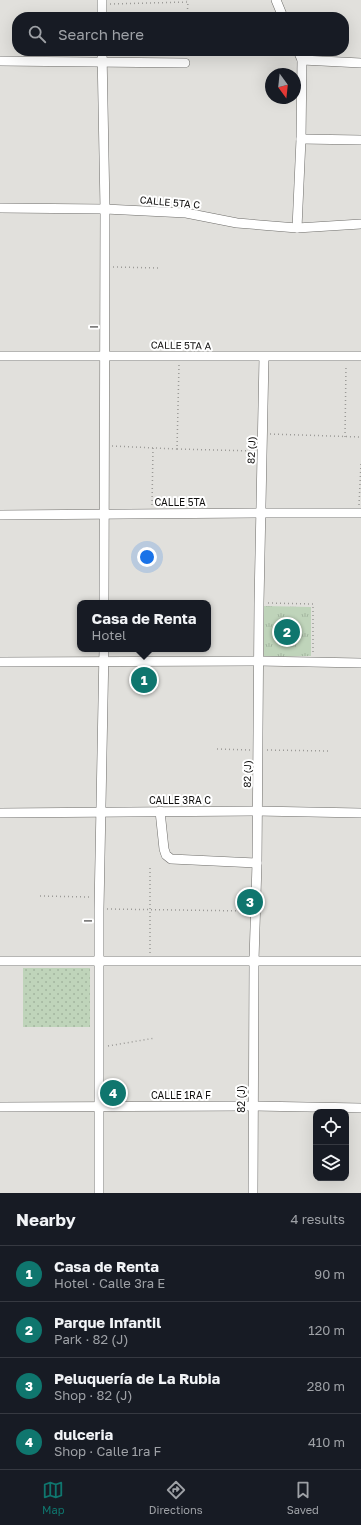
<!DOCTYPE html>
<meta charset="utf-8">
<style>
:root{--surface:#171b24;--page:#242831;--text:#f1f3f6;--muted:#9ea1a6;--line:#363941;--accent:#0f766e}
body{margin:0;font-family:"Golos Text",sans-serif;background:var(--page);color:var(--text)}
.controls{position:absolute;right:12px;bottom:12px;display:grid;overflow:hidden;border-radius:8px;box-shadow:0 4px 16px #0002}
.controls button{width:36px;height:36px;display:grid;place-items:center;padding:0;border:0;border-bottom:1px solid var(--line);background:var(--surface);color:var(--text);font:20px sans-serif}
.compass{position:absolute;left:265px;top:68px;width:36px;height:36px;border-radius:50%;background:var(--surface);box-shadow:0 4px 16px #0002;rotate:165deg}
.you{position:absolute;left:147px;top:557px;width:14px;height:14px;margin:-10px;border:3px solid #fff;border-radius:50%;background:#1a73e8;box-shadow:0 0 0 6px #1a73e833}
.badge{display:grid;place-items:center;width:26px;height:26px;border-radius:50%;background:var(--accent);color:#fff;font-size:13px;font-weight:700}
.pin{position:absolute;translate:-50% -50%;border:2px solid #fff;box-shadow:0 1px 4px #0006}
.popup{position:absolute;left:77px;top:600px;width:134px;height:52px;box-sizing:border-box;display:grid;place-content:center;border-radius:8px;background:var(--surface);filter:drop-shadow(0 1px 3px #0005);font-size:13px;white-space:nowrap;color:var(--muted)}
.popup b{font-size:15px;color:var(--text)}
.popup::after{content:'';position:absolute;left:50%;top:100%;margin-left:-8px;border:8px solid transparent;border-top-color:var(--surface)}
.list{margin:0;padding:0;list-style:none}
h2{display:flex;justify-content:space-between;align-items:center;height:52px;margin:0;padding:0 16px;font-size:17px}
h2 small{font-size:13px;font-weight:400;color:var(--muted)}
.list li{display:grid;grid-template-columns:26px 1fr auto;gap:12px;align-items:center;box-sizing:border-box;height:56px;padding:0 16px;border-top:1px solid var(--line)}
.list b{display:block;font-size:15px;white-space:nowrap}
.list p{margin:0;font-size:13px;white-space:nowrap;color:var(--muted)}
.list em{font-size:13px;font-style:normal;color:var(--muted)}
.icon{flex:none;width:22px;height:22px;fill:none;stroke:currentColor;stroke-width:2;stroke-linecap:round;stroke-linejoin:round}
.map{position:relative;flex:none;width:361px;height:1193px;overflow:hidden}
.search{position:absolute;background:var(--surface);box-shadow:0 4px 16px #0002;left:12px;right:12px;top:12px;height:44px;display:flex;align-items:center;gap:10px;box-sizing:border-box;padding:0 14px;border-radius:16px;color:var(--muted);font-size:15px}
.sheet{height:276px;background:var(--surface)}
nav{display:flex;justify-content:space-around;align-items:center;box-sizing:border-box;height:56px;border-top:1px solid var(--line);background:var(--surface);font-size:11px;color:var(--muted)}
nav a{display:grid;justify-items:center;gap:2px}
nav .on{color:var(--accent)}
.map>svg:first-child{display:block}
.grass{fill:url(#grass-dots)}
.park{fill:url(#park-tufts)}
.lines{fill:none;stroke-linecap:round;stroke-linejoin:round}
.minor-casing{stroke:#6d6c69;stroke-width:10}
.path{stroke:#9b9a97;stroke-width:1.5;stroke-dasharray:1 3;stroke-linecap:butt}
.minor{stroke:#fff;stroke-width:9}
.labels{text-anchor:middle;stroke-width:4;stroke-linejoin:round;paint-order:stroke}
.street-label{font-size:10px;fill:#0f0e0d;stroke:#fff}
</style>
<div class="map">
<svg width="361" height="1193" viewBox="0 0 361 1193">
<defs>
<pattern id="grass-dots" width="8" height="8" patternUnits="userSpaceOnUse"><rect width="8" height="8" fill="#bfd4ba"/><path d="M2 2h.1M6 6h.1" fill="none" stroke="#a3b59f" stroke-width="1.8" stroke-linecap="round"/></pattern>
<pattern id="park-tufts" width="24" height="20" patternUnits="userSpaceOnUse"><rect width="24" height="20" fill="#bfd4ba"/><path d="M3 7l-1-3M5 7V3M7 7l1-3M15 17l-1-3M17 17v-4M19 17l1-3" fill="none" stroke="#a3b59f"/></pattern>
</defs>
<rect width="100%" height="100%" fill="#e1e0dc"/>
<rect class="grass" x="23" y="968" width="67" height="59"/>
<polygon class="park" points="263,606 311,607 311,656 264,657"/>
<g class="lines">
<g class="minor-casing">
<g id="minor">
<polyline points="102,0 102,17"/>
<polyline points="276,0 283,17"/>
<polyline points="102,51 105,209 104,603"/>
<polyline points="302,60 361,63"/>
<polyline points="0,61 185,63"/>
<polyline points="301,139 361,140"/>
<polyline points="0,208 105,209 186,213 237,223 297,228 361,224"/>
<polyline points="297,228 301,139 302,60 298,51"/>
<polyline points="0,356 361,356"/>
<polyline points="0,515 261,513 361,513"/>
<polyline points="0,662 259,661 361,663"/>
<polyline points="160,811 164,849 166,855 171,859 257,863"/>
<polyline points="0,813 257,811 361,813"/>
<polyline points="0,961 361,961"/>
<polyline points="0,1107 252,1106 361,1108"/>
<polyline points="99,1193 99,909 104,649"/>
<polyline points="253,1193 254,960 257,863 259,603 264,357"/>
</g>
</g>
<g class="path">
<polyline points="110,4 188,2 187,0"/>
<polyline points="187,17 188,2"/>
<polyline points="113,267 159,268"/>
<polyline points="270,434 361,437"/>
<polyline points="345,437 346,365"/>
<polyline points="112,446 177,449 179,365"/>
<polyline points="177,449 253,451"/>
<polyline points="152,505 153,448"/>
<polyline points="359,505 361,463"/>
<polyline points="268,603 313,604 313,654"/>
<polyline points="217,749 250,750"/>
<polyline points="267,750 328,751"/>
<polyline points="40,896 90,897"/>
<polyline points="107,909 247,911"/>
<polyline points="150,953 150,867"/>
<polyline points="108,1046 155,1038"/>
</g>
<use href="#minor" class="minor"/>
</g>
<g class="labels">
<g class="street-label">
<text transform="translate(170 202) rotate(5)" y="4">CALLE 5TA C</text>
<text transform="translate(94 327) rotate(-90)" y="4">I</text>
<text transform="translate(181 345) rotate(1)" y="4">CALLE 5TA A</text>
<text transform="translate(251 450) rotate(-88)" y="4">82 (J)</text>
<text x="180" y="506">CALLE 5TA</text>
<text transform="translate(247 774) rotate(-89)" y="4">82 (J)</text>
<text x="180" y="804">CALLE 3RA C</text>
<text transform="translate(88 921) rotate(-90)" y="4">I</text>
<text x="181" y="1099">CALLE 1RA F</text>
<text transform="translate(241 1099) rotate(-90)" y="4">82 (J)</text>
</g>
</g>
</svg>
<div class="controls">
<button><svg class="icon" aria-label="locate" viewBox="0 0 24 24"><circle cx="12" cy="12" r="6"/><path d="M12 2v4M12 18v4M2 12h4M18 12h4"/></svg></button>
<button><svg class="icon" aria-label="layers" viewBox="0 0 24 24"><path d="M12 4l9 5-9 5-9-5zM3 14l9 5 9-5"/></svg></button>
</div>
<svg class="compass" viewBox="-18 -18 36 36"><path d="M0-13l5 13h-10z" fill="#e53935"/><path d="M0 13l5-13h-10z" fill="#9ea1a6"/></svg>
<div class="you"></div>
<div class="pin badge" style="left:144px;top:680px">1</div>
<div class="popup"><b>Casa de Renta</b>Hotel</div>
<div class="pin badge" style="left:287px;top:632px">2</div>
<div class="pin badge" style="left:250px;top:902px">3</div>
<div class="pin badge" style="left:113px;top:1093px">4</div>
<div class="search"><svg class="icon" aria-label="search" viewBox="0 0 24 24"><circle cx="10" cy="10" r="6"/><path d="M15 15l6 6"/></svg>Search here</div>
</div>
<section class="sheet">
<h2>Nearby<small>4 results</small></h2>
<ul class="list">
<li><span class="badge">1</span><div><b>Casa de Renta</b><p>Hotel · Calle 3ra E</p></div><em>90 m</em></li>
<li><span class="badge">2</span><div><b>Parque Infantil</b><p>Park · 82 (J)</p></div><em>120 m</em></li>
<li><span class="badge">3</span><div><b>Peluquería de La Rubia</b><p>Shop · 82 (J)</p></div><em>280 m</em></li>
<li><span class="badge">4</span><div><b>dulceria</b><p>Shop · Calle 1ra F</p></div><em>410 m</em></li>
</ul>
</section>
<nav>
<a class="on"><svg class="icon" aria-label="map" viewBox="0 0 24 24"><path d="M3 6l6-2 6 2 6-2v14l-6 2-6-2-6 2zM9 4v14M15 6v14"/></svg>Map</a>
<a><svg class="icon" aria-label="directions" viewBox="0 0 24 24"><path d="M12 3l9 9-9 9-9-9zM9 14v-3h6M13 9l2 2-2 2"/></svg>Directions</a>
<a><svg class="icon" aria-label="saved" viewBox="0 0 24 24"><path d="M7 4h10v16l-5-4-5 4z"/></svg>Saved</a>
</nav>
